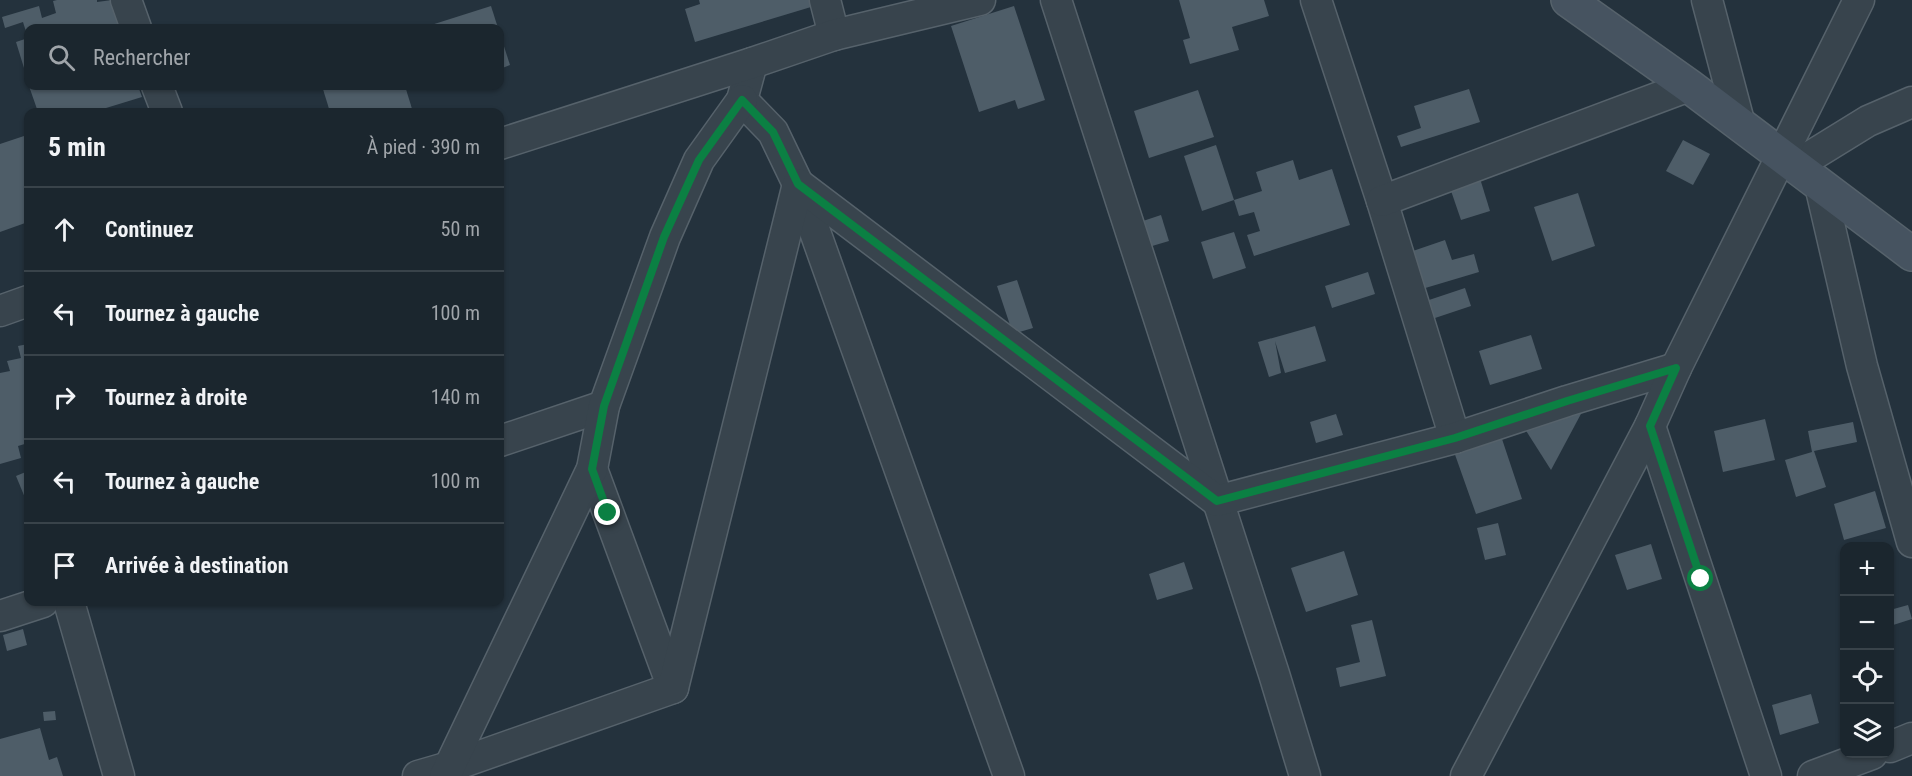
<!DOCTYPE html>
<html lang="fr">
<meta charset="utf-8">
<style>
:root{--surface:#1b262e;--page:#28323a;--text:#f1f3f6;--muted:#a0a5aa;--line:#39434a}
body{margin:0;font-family:"Roboto Condensed",sans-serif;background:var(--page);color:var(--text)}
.controls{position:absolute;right:18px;bottom:18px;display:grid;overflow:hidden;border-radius:12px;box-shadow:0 2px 4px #0004}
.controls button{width:54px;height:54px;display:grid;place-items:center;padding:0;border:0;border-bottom:2px solid var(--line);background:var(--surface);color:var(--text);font:30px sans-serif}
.stop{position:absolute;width:18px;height:18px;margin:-14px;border:4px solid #0b8043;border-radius:50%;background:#fff}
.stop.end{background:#0b8043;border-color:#fff;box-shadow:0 2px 6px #0008}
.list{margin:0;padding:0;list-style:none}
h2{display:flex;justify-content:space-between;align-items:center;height:78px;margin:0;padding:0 24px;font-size:26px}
h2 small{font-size:20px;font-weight:400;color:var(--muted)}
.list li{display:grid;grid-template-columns:39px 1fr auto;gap:18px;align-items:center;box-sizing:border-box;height:84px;padding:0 24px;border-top:2px solid var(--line)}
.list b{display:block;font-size:22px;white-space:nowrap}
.list em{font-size:20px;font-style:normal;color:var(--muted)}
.icon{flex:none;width:33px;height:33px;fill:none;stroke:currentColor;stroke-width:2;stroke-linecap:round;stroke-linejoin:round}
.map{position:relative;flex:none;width:1912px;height:776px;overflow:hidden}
.search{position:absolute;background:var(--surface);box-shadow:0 2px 4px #0004;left:24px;top:24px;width:480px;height:66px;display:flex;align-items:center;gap:15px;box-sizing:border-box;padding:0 21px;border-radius:12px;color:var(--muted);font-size:22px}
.panel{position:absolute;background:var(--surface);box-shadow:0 2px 4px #0004;left:24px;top:108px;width:480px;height:498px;border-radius:12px}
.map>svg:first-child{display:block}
.building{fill:#4e5d68}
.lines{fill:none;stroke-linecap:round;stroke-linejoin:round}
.minor-casing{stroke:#56626b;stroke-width:33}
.secondary-casing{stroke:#56626b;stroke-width:36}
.minor{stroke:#38444d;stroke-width:30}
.secondary{stroke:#465360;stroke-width:33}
.route{stroke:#0b8043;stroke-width:8}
</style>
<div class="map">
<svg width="1912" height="776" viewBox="0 0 1912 776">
<rect width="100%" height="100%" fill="#24323d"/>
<g class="building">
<polygon points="57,0 97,0 97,2 112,0 121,28 28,28 28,81 16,42 28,38 23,22 5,28 2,17 39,6 42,18 56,13 53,1"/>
<polygon points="699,0 809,0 811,7 695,42 685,9 700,4"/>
<polygon points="1179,0 1264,0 1269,16 1232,27 1239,50 1190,64 1183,40 1190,38"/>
<polygon points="491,6 498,28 429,28 428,26"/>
<polygon points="1014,6 1045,100 1018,109 1015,100 979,112 951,26"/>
<polygon points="500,34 510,65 500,69"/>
<polygon points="29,86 138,86 142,97 93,112 38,112"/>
<polygon points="322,86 405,86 413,112 330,112"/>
<polygon points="1469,89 1480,122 1401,147 1397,136 1421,128 1414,106"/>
<polygon points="1198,90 1214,137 1149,158 1134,111"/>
<polygon points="27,135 28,140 28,222 0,232 0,144"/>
<polygon points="1683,140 1710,154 1693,185 1666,171"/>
<polygon points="1216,145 1234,200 1202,211 1184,156"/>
<polygon points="1293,160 1299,180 1332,169 1350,225 1254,256 1247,235 1260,231 1254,212 1239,216 1234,200 1262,191 1256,172"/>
<polygon points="1478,172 1490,211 1461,220 1448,182"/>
<polygon points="1578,193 1595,246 1552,261 1534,207"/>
<polygon points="1161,215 1169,241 1142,249 1134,224"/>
<polygon points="1234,232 1246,268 1213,279 1201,242"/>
<polygon points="1445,240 1452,260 1474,254 1479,272 1422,289 1410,252"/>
<polygon points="1368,272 1375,294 1332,308 1325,286"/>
<polygon points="1017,280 1033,328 1013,334 997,286"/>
<polygon points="1465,288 1471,306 1432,319 1426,301"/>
<polygon points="1315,326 1326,361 1285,373 1275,341 1281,373 1269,377 1258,342"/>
<polygon points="1531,335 1542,369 1490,385 1479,351"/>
<polygon points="28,344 28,443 18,446 21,458 0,464 0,373 10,371 7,361 21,358 18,346"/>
<polygon points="1582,412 1551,470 1523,426"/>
<polygon points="1336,414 1343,435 1316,443 1310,422"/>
<polygon points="1765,419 1775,460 1723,472 1714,431"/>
<polygon points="1853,422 1857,442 1814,451 1826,487 1796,497 1785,460 1812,452 1808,431"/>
<polygon points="1500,433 1522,499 1476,514 1453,449"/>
<polygon points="28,471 28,505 16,476"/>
<polygon points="1875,491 1886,528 1844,540 1834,504"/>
<polygon points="1498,523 1506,555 1485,560 1477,528"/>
<polygon points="1651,544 1662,579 1627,590 1615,555"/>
<polygon points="1344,551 1358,595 1306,612 1291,568"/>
<polygon points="1184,562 1193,589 1157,600 1149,574"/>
<polygon points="1908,605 1912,619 1890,626 1890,610"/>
<polygon points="1372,620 1386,676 1340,687 1336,668 1360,662 1351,625"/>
<polygon points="23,629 27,645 7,651 3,635"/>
<polygon points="1811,694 1819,723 1780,735 1772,705"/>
<polygon points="55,711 56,720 44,721 43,712"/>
<polygon points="40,728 49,760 57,757 63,776 0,776 0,739"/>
</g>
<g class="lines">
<g class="minor-casing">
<g id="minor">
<polyline points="126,0 136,28"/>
<polyline points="825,0 834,35"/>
<polyline points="1056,0 1274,674 1305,776"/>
<polyline points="1316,0 1382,201 1455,438"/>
<polyline points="1707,0 1740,125"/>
<polyline points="752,63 742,100 773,132 798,184 1009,776"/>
<polyline points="157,86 167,112"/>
<polyline points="500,144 752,63 834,35 980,0"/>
<polyline points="1795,166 1868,121 1912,102"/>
<polyline points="1820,185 1862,366 1912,542"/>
<polyline points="1382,201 1689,86"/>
<polyline points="0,311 28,301"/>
<polyline points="1650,426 1766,776"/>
<polyline points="500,441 604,406"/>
<polyline points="592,469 673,688"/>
<polyline points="69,602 119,776"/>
<polyline points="0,616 43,602"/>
<polyline points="1890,747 1912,738"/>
<polyline points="418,776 449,767 673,688 798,184 1217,501 1455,438 1567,401 1676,368"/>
<polyline points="445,776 592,469 604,406 665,237 699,160 742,100"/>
<polyline points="1466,776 1650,426 1676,368 1859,0"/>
<polyline points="1813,776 1872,754"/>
</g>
</g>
<g class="secondary-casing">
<polyline id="secondary" points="1568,0 1689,86 1912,254"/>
</g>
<use href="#minor" class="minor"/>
<use href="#secondary" class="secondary"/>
</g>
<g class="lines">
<polyline class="route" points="608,513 592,469 604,406 664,237 699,160 742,100 773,132 798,184 1217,501 1455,438 1567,401 1676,368 1650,426 1701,579"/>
</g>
</svg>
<div class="controls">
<button>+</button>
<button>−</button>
<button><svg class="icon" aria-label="locate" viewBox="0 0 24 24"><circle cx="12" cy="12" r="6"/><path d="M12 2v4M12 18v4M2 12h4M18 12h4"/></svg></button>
<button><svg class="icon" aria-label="layers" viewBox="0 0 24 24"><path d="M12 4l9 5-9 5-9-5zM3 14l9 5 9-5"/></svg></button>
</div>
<div class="stop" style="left:1701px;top:579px"></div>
<div class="stop end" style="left:608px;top:513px"></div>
<div class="search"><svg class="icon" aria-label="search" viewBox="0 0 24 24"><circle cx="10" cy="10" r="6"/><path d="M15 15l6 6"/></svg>Rechercher</div>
<section class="panel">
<h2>5 min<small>À pied · 390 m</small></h2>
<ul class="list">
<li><svg class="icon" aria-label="ahead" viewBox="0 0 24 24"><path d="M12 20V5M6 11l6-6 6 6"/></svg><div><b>Continuez</b></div><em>50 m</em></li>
<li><svg class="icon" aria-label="left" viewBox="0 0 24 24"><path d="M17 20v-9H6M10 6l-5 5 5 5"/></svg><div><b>Tournez à gauche</b></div><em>100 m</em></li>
<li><svg class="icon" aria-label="right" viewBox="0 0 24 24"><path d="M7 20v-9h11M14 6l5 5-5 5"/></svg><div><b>Tournez à droite</b></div><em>140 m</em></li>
<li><svg class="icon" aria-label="left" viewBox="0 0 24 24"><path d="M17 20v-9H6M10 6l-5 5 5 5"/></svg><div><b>Tournez à gauche</b></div><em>100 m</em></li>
<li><svg class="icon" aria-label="arrive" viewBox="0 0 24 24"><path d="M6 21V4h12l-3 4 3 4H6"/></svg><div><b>Arrivée à destination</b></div></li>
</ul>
</section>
</div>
